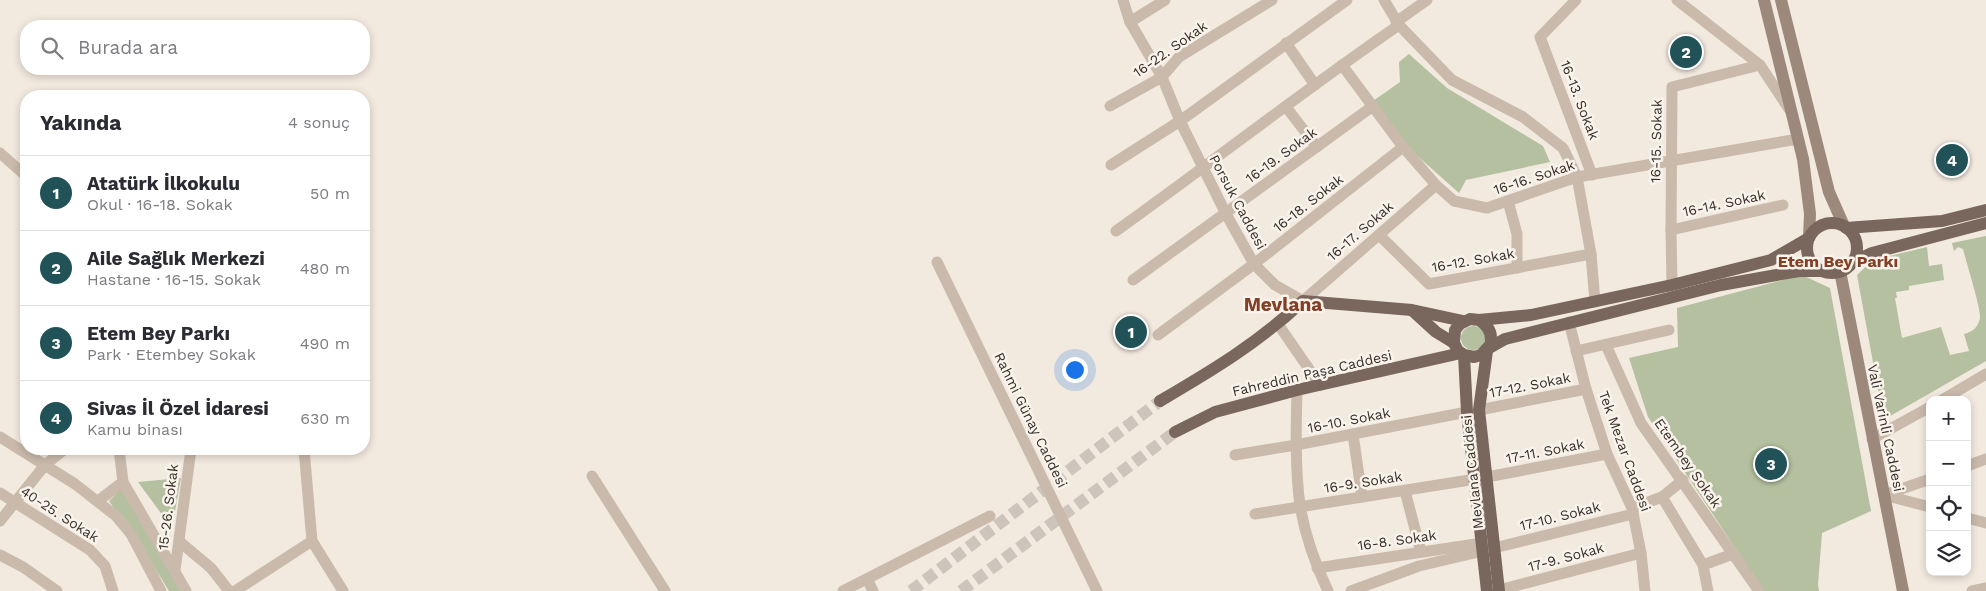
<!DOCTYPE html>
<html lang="tr">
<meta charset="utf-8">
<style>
:root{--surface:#fff;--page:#f7f7f7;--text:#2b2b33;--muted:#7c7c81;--line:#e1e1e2;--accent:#215257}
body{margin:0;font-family:"Work Sans",sans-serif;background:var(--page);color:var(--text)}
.controls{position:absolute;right:15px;bottom:15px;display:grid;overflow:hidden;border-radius:10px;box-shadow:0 2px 8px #0003}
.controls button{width:45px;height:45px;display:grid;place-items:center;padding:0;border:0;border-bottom:1px solid var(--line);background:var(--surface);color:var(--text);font:25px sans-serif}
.you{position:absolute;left:1074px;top:369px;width:18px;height:18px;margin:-12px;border:4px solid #fff;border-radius:50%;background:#1a73e8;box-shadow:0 0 0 8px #1a73e833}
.badge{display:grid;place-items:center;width:32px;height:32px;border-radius:50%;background:var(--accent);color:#fff;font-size:16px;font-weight:700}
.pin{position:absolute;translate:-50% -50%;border:2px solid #fff;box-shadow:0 1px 5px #0006}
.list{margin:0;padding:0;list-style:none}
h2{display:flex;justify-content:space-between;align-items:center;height:65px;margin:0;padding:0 20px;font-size:21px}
h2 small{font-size:16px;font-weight:400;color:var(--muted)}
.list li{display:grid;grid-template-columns:32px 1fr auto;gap:15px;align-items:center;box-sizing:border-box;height:75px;padding:0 20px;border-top:1px solid var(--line)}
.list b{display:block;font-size:19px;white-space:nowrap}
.list p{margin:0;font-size:16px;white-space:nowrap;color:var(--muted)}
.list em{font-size:16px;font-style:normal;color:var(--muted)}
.icon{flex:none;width:28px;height:28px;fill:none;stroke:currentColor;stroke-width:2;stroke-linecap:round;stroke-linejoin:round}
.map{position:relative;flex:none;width:1986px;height:591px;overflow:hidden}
.search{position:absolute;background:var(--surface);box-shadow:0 2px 8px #0003;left:20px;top:20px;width:350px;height:55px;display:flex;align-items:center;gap:12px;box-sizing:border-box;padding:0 18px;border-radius:20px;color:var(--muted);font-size:19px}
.panel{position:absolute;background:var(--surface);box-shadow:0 2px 8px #0003;left:20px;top:90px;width:350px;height:365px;border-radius:20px}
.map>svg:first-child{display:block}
.green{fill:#b4c09f}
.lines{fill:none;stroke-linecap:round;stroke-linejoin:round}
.primary-tunnel{stroke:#cdc4bb;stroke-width:12;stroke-dasharray:12 6;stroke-linecap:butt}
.street{stroke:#c9baab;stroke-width:11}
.secondary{stroke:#9d897c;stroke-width:12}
.primary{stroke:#79665c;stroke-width:12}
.labels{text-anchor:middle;stroke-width:5;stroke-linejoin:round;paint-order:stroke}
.street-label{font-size:14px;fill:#372f2a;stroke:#f9f3eb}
.quarter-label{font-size:16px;font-weight:bold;fill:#834027;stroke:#f9f3eb}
.district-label{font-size:19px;font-weight:bold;fill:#834027;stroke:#f9f3eb}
</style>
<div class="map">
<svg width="1986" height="591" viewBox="0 0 1986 591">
<rect width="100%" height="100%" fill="#f2e9df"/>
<g class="green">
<polygon points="1409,54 1447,88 1543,146 1550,162 1466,180 1459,193 1413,152 1373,101 1400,82 1399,62"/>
<path d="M1986,236V361L1885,419L1883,417L1857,275L1873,260L1927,247L1929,266L1942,264L1944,280L1909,286V290L1896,292L1897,298H1895L1902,338L1941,327L1950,355L1969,351L1964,334C1972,332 1978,328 1980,318C1981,308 1966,262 1963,249L1958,247L1954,251L1952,243Z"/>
<polygon points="1802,275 1830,288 1871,511 1822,533 1818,585 1819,591 1764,591 1648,417 1629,358 1678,347 1677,308"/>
<circle cx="1473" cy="338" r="12"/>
<polygon points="181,478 172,528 138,482"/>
<polygon points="123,487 180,591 169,591 147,555 109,501"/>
</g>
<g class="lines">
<g class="primary-tunnel">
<polyline points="911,591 1160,401"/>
<polyline points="961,591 1175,432"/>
</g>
<g class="street">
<polyline points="1123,0 1130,22 1162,77 1180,121 1226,214 1254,264 1275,285 1303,301 1436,185"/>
<polyline points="1384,0 1399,25 1452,80 1523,117 1563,148 1577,177 1591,254 1595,302"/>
<polyline points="1576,0 1540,37 1592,175"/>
<polyline points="1677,0 1760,65 1789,109"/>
<polyline points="1130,22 1165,0"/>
<polyline points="1396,22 1427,0"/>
<polyline points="1286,43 1315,85"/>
<polyline points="1342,65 1403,147 1436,185 1454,201 1487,208 1577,177 1798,139"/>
<polyline points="1110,106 1162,77 1179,57 1272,0"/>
<polyline points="1286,107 1317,147"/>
<polyline points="0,153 26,176"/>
<polyline points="1111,165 1180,121 1347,0"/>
<polyline points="1508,201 1517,234 1517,268"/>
<polyline points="1671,230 1783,205"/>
<path d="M1116,231C1211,163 1303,91 1399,25"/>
<polyline points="1379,235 1429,284 1591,254"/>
<polyline points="937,262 1097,591"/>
<polyline points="1133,280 1373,106"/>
<polyline points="1672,285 1671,230 1672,87 1760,65"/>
<polyline points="1569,322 1586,389 1607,454 1632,508 1641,553 1645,591"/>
<polyline points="1278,324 1320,385"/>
<polyline points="1158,335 1254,264 1403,147"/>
<polyline points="1606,345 1641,423 1759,591"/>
<polyline points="1576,351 1669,330"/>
<path d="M1297,390C1296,428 1295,468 1300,506C1305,534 1316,566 1328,591"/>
<polyline points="1942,400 1986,374"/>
<polyline points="1479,410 1586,389"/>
<polyline points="1353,434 1362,497"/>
<polyline points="0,437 75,484 116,516 131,534 161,591"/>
<polyline points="1872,439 1930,407"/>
<polyline points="119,449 123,482 186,591"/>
<polyline points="304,449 312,541 343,591"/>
<polyline points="1235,455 1296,445 1467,412"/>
<polyline points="1967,466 1986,459"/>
<polyline points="592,476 665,591"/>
<polyline points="1487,477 1607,454"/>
<polyline points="1405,491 1421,552"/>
<polyline points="0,493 90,550 105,566 113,591"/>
<polyline points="1884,495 1930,479"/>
<polyline points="1884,495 1930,507"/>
<polyline points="1662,497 1703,565 1708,591"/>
<polyline points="98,501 123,482"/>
<polyline points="1632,508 1662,497 1683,480"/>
<polyline points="1255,514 1476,479"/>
<polyline points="1967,518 1986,523"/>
<polyline points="0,521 45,465 65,449"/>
<polyline points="180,542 211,568 229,591"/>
<polyline points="1494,548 1633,514"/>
<polyline points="0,555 23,567 57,591"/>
<polyline points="1703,565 1733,554"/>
<polyline points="1317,568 1482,543"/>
<polyline points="175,570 191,449"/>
<polyline points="867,579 873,591"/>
<polyline points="1499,590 1641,553"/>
<polyline points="235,591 312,541"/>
<polyline points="843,591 990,516"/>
<polyline points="1351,591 1419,566 1483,551"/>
<polyline points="1972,591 1986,588"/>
</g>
<g class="secondary">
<polyline points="1764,0 1803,159 1810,214 1809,237"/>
<polyline points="1781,0 1829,192 1844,226"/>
<polyline points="1840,271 1903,591"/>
</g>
<g class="primary">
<circle cx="1832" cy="248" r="25"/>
<polyline points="1846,228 1942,221 1986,210"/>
<polyline points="1851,263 1872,253 1986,223"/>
<polyline points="1413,311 1436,332 1454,343"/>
<path d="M1479,320C1489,326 1493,334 1490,345L1481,355L1474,357L1464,355L1458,351L1454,343L1455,330L1460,324L1470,319L1479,320L1531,315L1672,285L1771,260L1809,238"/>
<polyline points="1489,348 1505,339 1721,285 1799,271 1823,271"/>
<polyline points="1487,351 1479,410 1499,591"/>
<polyline points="1464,355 1467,412 1487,591"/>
<path d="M1160,401C1213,370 1258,343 1303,301L1412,310L1463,321"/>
<polyline points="1175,432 1215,412 1297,390 1461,353"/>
</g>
</g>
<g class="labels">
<g class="street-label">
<text transform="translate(1170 49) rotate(-35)" y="5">16-22. Sokak</text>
<text transform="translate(1580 100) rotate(69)" y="5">16-13. Sokak</text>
<text transform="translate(1656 141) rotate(-89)" y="5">16-15. Sokak</text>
<text transform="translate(1281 155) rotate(-36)" y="5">16-19. Sokak</text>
<text transform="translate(1534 177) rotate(-18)" y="5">16-16. Sokak</text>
<text transform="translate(1238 202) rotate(62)" y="5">Porsuk Caddesi</text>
<text transform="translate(1308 203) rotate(-38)" y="5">16-18. Sokak</text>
<text transform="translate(1724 203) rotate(-12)" y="5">16-14. Sokak</text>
<text transform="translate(1360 231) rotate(-41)" y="5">16-17. Sokak</text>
<text transform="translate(1473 260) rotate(-10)" y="5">16-12. Sokak</text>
<text transform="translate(1312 373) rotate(-13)" y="5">Fahreddin Paşa Caddesi</text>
<text transform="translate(1530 385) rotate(-11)" y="5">17-12. Sokak</text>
<text transform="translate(1031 420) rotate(64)" y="5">Rahmi Günay Caddesi</text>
<text transform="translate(1349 420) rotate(-11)" y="5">16-10. Sokak</text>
<text transform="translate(1886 428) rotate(78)" y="5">Vali Varinli Caddesi</text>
<text transform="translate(1545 451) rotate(-11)" y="5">17-11. Sokak</text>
<text transform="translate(1625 451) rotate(70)" y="5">Tek Mezar Caddesi</text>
<text transform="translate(1688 463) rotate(55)" y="5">Etembey Sokak</text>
<text transform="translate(1472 472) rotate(-96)" y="5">Mevlana Caddesi</text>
<text transform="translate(1363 482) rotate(-9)" y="5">16-9. Sokak</text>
<text transform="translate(168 507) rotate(-83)" y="5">15-26. Sokak</text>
<text transform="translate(60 514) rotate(33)" y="5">40-25. Sokak</text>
<text transform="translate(1560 516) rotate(-14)" y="5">17-10. Sokak</text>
<text transform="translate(1397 540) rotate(-8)" y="5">16-8. Sokak</text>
<text transform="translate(1566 557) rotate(-15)" y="5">17-9. Sokak</text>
</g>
<g class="quarter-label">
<text x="1838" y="267">Etem Bey Parkı</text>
</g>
<g class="district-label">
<text x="1283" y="311">Mevlana</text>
</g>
</g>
</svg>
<div class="controls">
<button>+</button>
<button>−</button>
<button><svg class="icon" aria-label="locate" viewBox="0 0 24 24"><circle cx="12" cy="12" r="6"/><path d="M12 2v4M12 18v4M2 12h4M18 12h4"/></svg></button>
<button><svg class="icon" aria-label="layers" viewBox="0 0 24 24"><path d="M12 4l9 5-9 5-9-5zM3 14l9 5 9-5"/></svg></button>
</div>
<div class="you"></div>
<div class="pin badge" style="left:1131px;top:332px">1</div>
<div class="pin badge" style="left:1686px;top:52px">2</div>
<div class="pin badge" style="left:1771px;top:464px">3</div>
<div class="pin badge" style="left:1952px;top:160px">4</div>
<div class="search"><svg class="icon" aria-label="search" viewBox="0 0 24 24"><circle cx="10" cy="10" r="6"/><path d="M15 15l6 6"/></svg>Burada ara</div>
<section class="panel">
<h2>Yakında<small>4 sonuç</small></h2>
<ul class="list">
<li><span class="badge">1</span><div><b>Atatürk İlkokulu</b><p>Okul · 16-18. Sokak</p></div><em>50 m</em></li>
<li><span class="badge">2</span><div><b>Aile Sağlık Merkezi</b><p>Hastane · 16-15. Sokak</p></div><em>480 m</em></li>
<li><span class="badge">3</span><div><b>Etem Bey Parkı</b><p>Park · Etembey Sokak</p></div><em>490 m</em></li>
<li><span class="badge">4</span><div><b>Sivas İl Özel İdaresi</b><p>Kamu binası</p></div><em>630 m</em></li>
</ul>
</section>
</div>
